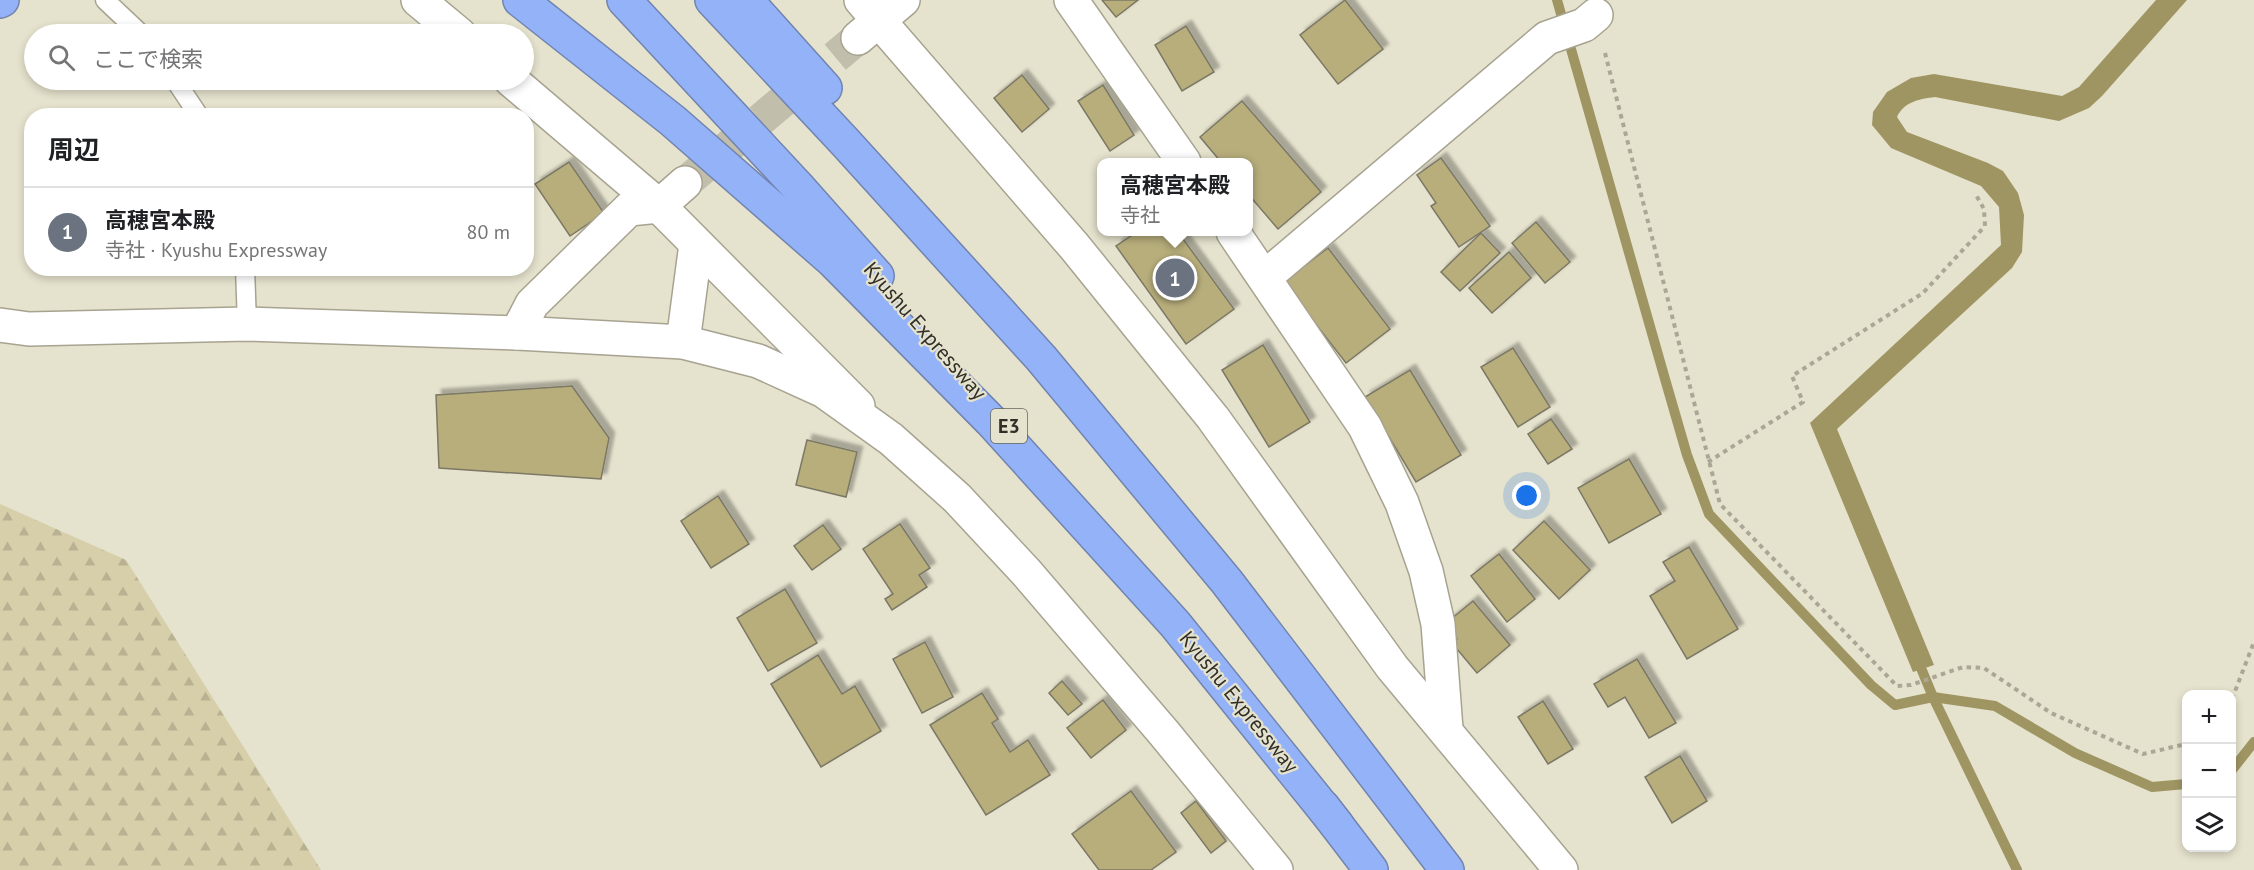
<!DOCTYPE html>
<html lang="ja">
<meta charset="utf-8">
<style>
:root{--surface:#fff;--page:#f2f2f2;--text:#202124;--muted:#757577;--line:#e0e0e0;--accent:#436bdd}
body{margin:0;font-family:"PT Sans","Noto Sans JP",sans-serif;background:var(--page);color:var(--text)}
.controls{position:absolute;right:18px;bottom:18px;display:grid;overflow:hidden;border-radius:12px;box-shadow:0 3px 9px #0003}
.controls button{width:54px;height:54px;display:grid;place-items:center;padding:0;border:0;border-bottom:2px solid var(--line);background:var(--surface);color:var(--text);font:30px sans-serif}
.you{position:absolute;left:1527px;top:496px;width:21px;height:21px;margin:-15px;border:4px solid #fff;border-radius:50%;background:#1a73e8;box-shadow:0 0 0 9px #1a73e833}
.badge{display:grid;place-items:center;width:39px;height:39px;border-radius:50%;background:var(--accent);color:#fff;font-size:20px;font-weight:700}
.pin{position:absolute;translate:-50% -50%;border:3px solid #fff;box-shadow:0 2px 6px #0006}
.popup{position:absolute;left:1097px;top:158px;width:156px;height:78px;box-sizing:border-box;display:grid;place-content:center;border-radius:12px;background:var(--surface);filter:drop-shadow(0 2px 4px #0005);font-size:20px;white-space:nowrap;color:var(--muted)}
.popup b{font-size:22px;color:var(--text)}
.popup::after{content:'';position:absolute;left:50%;top:100%;margin-left:-12px;border:12px solid transparent;border-top-color:var(--surface)}
.list{margin:0;padding:0;list-style:none}
h2{display:flex;justify-content:space-between;align-items:center;height:78px;margin:0;padding:0 24px;font-size:26px}
h2 small{font-size:20px;font-weight:400;color:var(--muted)}
.list li{display:grid;grid-template-columns:39px 1fr auto;gap:18px;align-items:center;box-sizing:border-box;height:90px;padding:0 24px;border-top:2px solid var(--line)}
.list b{display:block;font-size:22px;white-space:nowrap}
.list p{margin:0;font-size:20px;white-space:nowrap;color:var(--muted)}
.list em{font-size:20px;font-style:normal;color:var(--muted)}
.icon{flex:none;width:33px;height:33px;fill:none;stroke:currentColor;stroke-width:2;stroke-linecap:round;stroke-linejoin:round}
.map{position:relative;flex:none;width:2254px;height:870px;overflow:hidden}
.search{position:absolute;background:var(--surface);box-shadow:0 3px 9px #0003;left:24px;top:24px;width:510px;height:66px;display:flex;align-items:center;gap:15px;box-sizing:border-box;padding:0 21px;border-radius:33px;color:var(--muted);font-size:22px}
.panel{position:absolute;background:var(--surface);box-shadow:0 3px 9px #0003;left:24px;top:108px;width:510px;height:168px;border-radius:24px}
.map>svg:first-child{display:block}
.forest{fill:url(#forest-firs)}
.water{fill:#9f9563}
.lines{fill:none;stroke-linecap:round;stroke-linejoin:round}
.stream{stroke:#9f9563;stroke-width:10}
.building{fill:#b8ae7b;stroke:#7c7866;stroke-width:1.5;filter:url(#shadow)}
.minor-tunnel{stroke:#c1beac;stroke-width:33;stroke-dasharray:33 16;stroke-linecap:butt}
.service-casing{stroke:#a7a390;stroke-width:21}
.minor-casing{stroke:#a7a390;stroke-width:36}
.tertiary-casing{stroke:#a7a390;stroke-width:36}
.motorway-casing{stroke:#7184af;stroke-width:36}
.path{stroke:#aaa797;stroke-width:4;stroke-dasharray:4.5 4.5;stroke-linecap:butt}
.service{stroke:#fff;stroke-width:18}
.minor{stroke:#fff;stroke-width:33}
.tertiary{stroke:#fff;stroke-width:33}
.motorway{stroke:#94b2f7;stroke-width:33}
.labels{text-anchor:middle;stroke-width:4.5;stroke-linejoin:round;paint-order:stroke}
.shield{fill:#e5e2cd;stroke:#67655a;stroke-width:1.5}
.shield-label{font-size:20px;font-weight:bold;fill:#312f28}
.street-label{font-size:21px;fill:#312f28;stroke:#e5e2cd}
</style>
<div class="map">
<svg width="2254" height="870" viewBox="0 0 2254 870">
<defs>
<pattern id="forest-firs" width="22" height="20" patternUnits="userSpaceOnUse" patternTransform="scale(1.5)"><rect width="22" height="20" fill="#d7cfaa"/><path d="M5 1l3.5 6h-7zM16 11l3.5 6h-7z" fill="#b9b292"/></pattern>
<filter id="shadow"><feDropShadow dx="5.5" dy="-5.5" stdDeviation="1.5" flood-color="#0004"/></filter>
</defs>
<rect width="100%" height="100%" fill="#e5e2cd"/>
<polygon class="forest" points="0,504 126,560 321,870 0,870"/>
<path class="water" d="M2156,0H2187L2102,96L2089,108L2059,121L1935,97C1919,99 1904,102 1897,117L1907,132L1988,163L2003,171L2018,193L2024,215L2022,252L2012,268L1837,429L1934,665L1913,672L1810,423L2001,245L1999,207L1981,186L1891,148L1872,125L1873,112L1887,92L1911,78L1934,74L2062,96L2079,87Z"/>
<g class="lines">
<g class="stream">
<polyline points="1557,0 1665,379 1687,455 1709,514 1871,685 1895,705 1933,697 1995,706 2075,753 2152,787 2186,784"/>
<polyline points="1916,656 1933,697 2017,870"/>
<polyline points="2232,770 2254,742"/>
</g>
</g>
<g class="building">
<polygon points="1102,0 1138,0 1116,17"/>
<polygon points="1345,0 1383,49 1338,84 1300,35"/>
<polygon points="1186,26 1214,72 1182,91 1155,45"/>
<polygon points="1022,75 1049,109 1022,132 994,98"/>
<polygon points="1103,85 1134,135 1110,151 1078,101"/>
<polygon points="1242,101 1321,192 1278,229 1248,194 1248,162 1221,162 1200,137"/>
<polygon points="1441,158 1490,226 1459,247 1431,206 1436,203 1417,175"/>
<polygon points="569,162 604,213 570,236 535,184"/>
<polygon points="1536,222 1570,262 1545,283 1512,243"/>
<polygon points="1137,232 1178,232 1234,309 1186,344 1116,246"/>
<polygon points="1481,233 1500,253 1460,291 1441,272"/>
<polygon points="1328,248 1390,329 1346,363 1283,282"/>
<polygon points="1509,252 1531,278 1492,313 1469,288"/>
<polygon points="1263,345 1310,422 1269,447 1222,370"/>
<polygon points="1513,348 1550,407 1518,427 1481,367"/>
<polygon points="1410,370 1461,455 1416,482 1365,397"/>
<polygon points="572,386 609,438 601,479 439,468 436,395"/>
<polygon points="1551,419 1572,449 1548,464 1528,434"/>
<polygon points="807,440 857,452 846,497 796,485"/>
<polygon points="1629,459 1661,514 1609,543 1578,488"/>
<polygon points="718,496 749,544 711,568 681,521"/>
<polygon points="1544,521 1590,570 1559,599 1513,550"/>
<polygon points="900,524 930,568 919,575 927,587 892,610 885,599 893,594 863,549"/>
<polygon points="823,525 841,549 812,570 794,546"/>
<polygon points="1689,547 1738,629 1687,659 1650,596 1675,581 1663,562"/>
<polygon points="1499,554 1535,599 1507,622 1471,576"/>
<polygon points="785,589 817,643 768,671 737,618"/>
<polygon points="1473,601 1510,645 1477,673 1452,643 1457,639 1445,624"/>
<polygon points="925,642 953,697 922,713 893,659"/>
<polygon points="818,655 842,694 855,686 881,731 821,767 771,684"/>
<polygon points="1637,659 1676,723 1649,738 1625,697 1608,707 1594,684"/>
<polygon points="1062,681 1082,704 1068,715 1049,693"/>
<polygon points="982,693 998,719 992,723 1010,752 1028,740 1050,775 986,815 930,725"/>
<polygon points="1103,700 1126,730 1091,758 1067,728"/>
<polygon points="1543,701 1573,749 1548,764 1518,717"/>
<polygon points="1680,756 1707,801 1672,823 1645,777"/>
<polygon points="1131,791 1176,852 1151,870 1099,870 1072,834"/>
<polygon points="1196,801 1226,841 1211,853 1181,813"/>
</g>
<g class="lines">
<polyline class="minor-tunnel" points="685,183 858,38"/>
<g class="service-casing">
<g id="service">
<polyline points="105,0 141,34"/>
<polyline points="175,80 199,116"/>
<polyline points="245,268 247,324"/>
</g>
</g>
<g class="minor-casing">
<g id="minor">
<polyline points="418,0 459,34"/>
<polyline points="1071,0 1184,162"/>
<polyline points="858,38 903,0"/>
<polyline points="511,80 659,206"/>
<polyline points="685,183 659,206 858,406"/>
<polyline points="1233,232 1365,427 1402,503 1426,571 1438,624 1446,729"/>
<polyline points="1265,277 1547,38 1584,25 1596,15"/>
<polyline points="517,333 532,304 629,209 659,206"/>
<polyline points="683,342 696,244"/>
</g>
</g>
<g class="tertiary-casing">
<g id="tertiary">
<polyline points="861,0 1074,246 1213,418 1392,667 1561,870"/>
<polyline points="0,325 29,329 247,324 517,333 683,342 758,361 824,391 891,439 957,498 1026,572 1164,733 1276,870"/>
</g>
</g>
<g class="motorway-casing">
<g id="motorway">
<polyline points="520,0 673,121 833,261 991,421 1175,624 1337,825"/>
<polyline points="624,0 798,187 877,276"/>
<polyline points="712,0 845,142 1041,358 1227,582 1447,870"/>
<polyline points="746,0 825,88"/>
<polyline points="0,1 2,0"/>
<polyline points="1323,807 1371,870"/>
</g>
</g>
<g class="path">
<polyline points="1605,53 1720,504 1897,686 1911,685 1963,667 1984,668 2051,713 2143,754 2186,744"/>
<polyline points="1708,462 1803,402 1792,376 1923,293 1985,226 1984,209 1976,195"/>
<polyline points="2232,699 2254,642"/>
</g>
<use href="#service" class="service"/>
<use href="#minor" class="minor"/>
<use href="#tertiary" class="tertiary"/>
<use href="#motorway" class="motorway"/>
</g>
<g class="labels">
<rect class="shield" x="991" y="409" width="36" height="34" rx="4.5"/>
<g class="shield-label">
<text x="1009" y="433">E3</text>
</g>
<g class="street-label">
<text transform="translate(925 331) rotate(49)" y="7">Kyushu Expressway</text>
<text transform="translate(1239 702) rotate(51)" y="7">Kyushu Expressway</text>
</g>
</g>
</svg>
<div class="controls">
<button>+</button>
<button>−</button>
<button><svg class="icon" aria-label="layers" viewBox="0 0 24 24"><path d="M12 4l9 5-9 5-9-5zM3 14l9 5 9-5"/></svg></button>
</div>
<div class="you"></div>
<div class="pin badge" style="left:1175px;top:278px;background:#6b7280">1</div>
<div class="popup"><b>高穂宮本殿</b>寺社</div>
<div class="search"><svg class="icon" aria-label="search" viewBox="0 0 24 24"><circle cx="10" cy="10" r="6"/><path d="M15 15l6 6"/></svg>ここで検索</div>
<section class="panel">
<h2>周辺<small></small></h2>
<ul class="list">
<li><span class="badge" style="background:#6b7280">1</span><div><b>高穂宮本殿</b><p>寺社 · Kyushu Expressway</p></div><em>80 m</em></li>
</ul>
</section>
</div>
